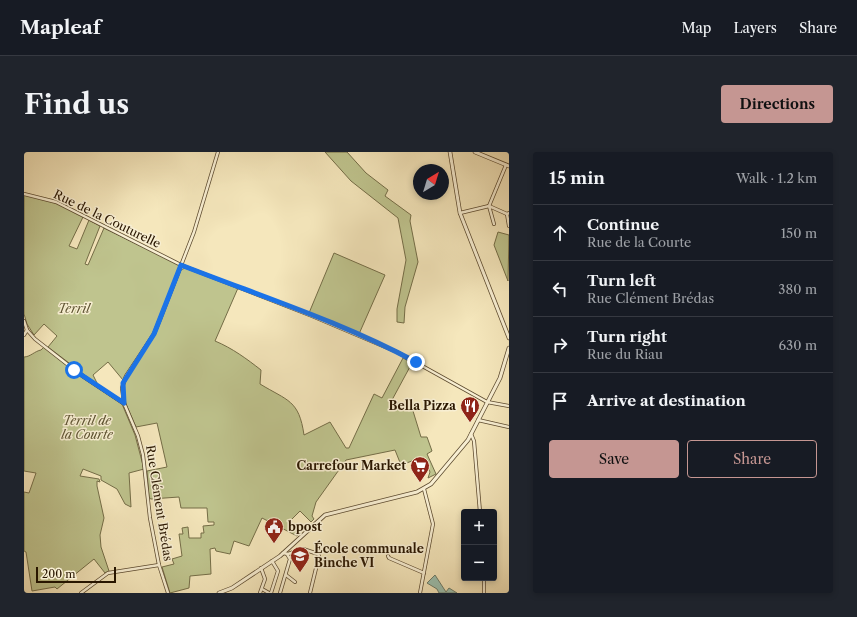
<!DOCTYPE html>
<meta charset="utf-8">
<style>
:root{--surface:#171b24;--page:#20242c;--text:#f1f3f6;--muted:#9ea1a6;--line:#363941;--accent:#c59692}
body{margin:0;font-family:"Libre Caslon Text",serif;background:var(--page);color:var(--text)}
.controls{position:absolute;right:12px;bottom:12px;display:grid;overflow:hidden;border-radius:4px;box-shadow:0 2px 6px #0003}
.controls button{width:36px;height:36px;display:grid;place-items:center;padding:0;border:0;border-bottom:1px solid var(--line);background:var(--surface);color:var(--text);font:20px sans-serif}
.compass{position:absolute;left:389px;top:12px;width:36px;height:36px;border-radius:50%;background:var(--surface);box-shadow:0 2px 6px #0003;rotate:38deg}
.scale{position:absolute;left:12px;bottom:10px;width:80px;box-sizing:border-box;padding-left:4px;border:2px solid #291600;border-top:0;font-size:11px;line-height:14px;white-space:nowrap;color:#291600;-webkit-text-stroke:3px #f8efd3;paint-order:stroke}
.stop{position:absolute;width:12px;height:12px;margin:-9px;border:3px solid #1a73e8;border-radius:50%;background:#fff}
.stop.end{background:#1a73e8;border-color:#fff;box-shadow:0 1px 4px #0008}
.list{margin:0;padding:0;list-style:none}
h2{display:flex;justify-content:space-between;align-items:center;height:52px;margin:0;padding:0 16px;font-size:17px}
h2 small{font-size:13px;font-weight:400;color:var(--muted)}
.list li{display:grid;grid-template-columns:26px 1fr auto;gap:12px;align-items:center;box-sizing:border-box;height:56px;padding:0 16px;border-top:1px solid var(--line)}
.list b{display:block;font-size:15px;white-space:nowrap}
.list p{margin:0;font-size:13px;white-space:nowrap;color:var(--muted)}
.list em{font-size:13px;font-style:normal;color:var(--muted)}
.actions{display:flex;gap:8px;padding:12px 16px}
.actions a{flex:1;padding:9px 0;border:1px solid var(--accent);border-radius:4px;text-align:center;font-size:14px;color:var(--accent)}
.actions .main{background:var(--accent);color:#111}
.icon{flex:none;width:22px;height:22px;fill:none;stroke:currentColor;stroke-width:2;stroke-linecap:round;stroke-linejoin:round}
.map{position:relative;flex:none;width:485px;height:441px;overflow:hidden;border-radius:4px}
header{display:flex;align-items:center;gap:24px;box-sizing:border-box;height:56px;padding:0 20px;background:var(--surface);border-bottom:1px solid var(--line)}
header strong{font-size:19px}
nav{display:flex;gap:22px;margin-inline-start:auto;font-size:14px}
.intro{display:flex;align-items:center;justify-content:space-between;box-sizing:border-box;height:96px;padding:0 24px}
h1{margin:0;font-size:28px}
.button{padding:10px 18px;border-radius:4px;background:var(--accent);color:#111;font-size:14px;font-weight:700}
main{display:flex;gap:24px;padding:0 24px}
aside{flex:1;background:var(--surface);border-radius:4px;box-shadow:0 2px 6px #0003}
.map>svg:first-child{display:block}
.green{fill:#bfc48e;stroke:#746d47}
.water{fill:#9cc0af;stroke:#6e7c69}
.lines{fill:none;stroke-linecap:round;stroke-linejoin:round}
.minor-casing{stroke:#5c4a2f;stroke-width:4}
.tertiary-casing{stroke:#5c4a2f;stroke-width:4.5}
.minor{stroke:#f8efd3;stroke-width:2.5}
.tertiary{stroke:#f8efd3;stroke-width:3}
.route{stroke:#1a73e8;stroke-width:5}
.labels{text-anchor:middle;stroke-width:3;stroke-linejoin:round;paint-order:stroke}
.street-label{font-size:12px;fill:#291600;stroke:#f8efd3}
.park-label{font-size:12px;font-style:italic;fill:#5e5332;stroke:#f8efd3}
.poi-label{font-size:12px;font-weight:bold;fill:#291600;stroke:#f8efd3;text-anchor:end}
</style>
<header>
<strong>Mapleaf</strong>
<nav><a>Map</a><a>Layers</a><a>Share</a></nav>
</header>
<div class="intro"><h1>Find us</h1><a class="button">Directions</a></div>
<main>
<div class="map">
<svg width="485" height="441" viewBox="0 0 485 441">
<rect width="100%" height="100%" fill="#f5e7bc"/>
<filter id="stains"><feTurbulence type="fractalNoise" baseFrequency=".005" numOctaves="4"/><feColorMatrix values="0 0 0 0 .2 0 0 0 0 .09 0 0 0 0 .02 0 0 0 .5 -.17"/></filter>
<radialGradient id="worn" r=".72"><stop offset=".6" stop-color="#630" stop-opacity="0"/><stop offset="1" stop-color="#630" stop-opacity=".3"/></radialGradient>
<g class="green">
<polygon points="301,0 323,0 342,21 364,38 361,44 387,63 386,69 394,110 381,155 380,171 373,170 373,157 382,108 374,66 327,29"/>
<polygon points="0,42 32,51 59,65 45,94 53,97 65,68 76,74 61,112 64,113 80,76 154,112 155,115 129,180 99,228 84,210 69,223 74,233 24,195 33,184 20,172 10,183 3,172 0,162"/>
<polygon points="474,80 485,83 484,129 470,93"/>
<polygon points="310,101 361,123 335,182 285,161"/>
<path d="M161,116L214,136L191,189C208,196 223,207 237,218L236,232C264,249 275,248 280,283L306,270L322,296H325L350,242L358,246L379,206L388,211L368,248L389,259L397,285H403L408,299L403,302L412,322L404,326L406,320L400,307L388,309L377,313L371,298L322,308L292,350L288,364L290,367L287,370L276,359L265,370L276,381L273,384L238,366L225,394L210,389L206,402L192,399L191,396L186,397L187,422L166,424L165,436L146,441L138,415L150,412L148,407L158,404L155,382H159L158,376L164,375L165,386H177V381H180L179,374L190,373V370H184L183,356H157L155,345L127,347L125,346L123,319L143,315L133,271L112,275L102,252L99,235L102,225L132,180L157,118Z"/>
<path d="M20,195L57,225L98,252L111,283L120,317L105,321L107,355L101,352L93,337L77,328V324L59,317L56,324L75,327L76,330L73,329V334L80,366L76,383L77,395L85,419L81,421L70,407L33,437L31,435L8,439L2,400L0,399V340L5,341L12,321L0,319V205C6,205 11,199 17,198Z"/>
</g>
<polygon class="water" points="411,423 422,440 425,436 433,441 415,441 413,437 403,431"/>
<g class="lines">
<g class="minor-casing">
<g id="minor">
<polyline points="0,42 32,50 157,113 288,164 373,200 463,250 485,254"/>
<polyline points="436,61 465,54 482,13"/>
<polyline points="483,62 485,74"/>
<polyline points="470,72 465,54 483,62 485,61"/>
<polyline points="0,169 3,178 11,187 57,223 99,251"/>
<polyline points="0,183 3,178"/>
<polyline points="454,268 485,275"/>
<polyline points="447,282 450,289 456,360"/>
<polyline points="259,401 264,402 279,397 294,402 295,404 286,441"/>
<polyline points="364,404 365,406 400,421"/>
<polyline points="262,423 271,430"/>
<polyline points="460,426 460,441"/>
<polyline points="238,437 245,441"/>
<polyline points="57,441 84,421 135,413"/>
<polyline points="144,441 135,413 126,366 119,303 114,284 100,251 98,236 102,224 130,182 137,165 170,80 194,0"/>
<polyline points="236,441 241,427 237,416"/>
<polyline points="247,441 254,419 248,409"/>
<polyline points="256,441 266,407 263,402"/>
<polyline points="396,441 409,372 400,337"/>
</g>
</g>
<g class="tertiary-casing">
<g id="tertiary">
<polyline points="426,0 436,61 485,186"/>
<polyline points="451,0 485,14"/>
<polyline points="195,441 208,436 256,404 301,363 393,340 407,332 444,288 476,226 485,196"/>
</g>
</g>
<use href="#minor" class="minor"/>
<use href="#tertiary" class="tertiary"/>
</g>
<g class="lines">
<path class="route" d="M50,218L100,251L99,231L130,182L157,113C236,144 318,170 392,210"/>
</g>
<defs>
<g id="restaurant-pin" transform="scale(1)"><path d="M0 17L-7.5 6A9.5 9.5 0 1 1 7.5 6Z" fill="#8f2418" stroke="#f8efd3"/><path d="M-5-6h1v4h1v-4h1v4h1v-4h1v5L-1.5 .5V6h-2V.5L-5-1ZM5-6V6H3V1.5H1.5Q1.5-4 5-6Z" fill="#fff"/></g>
<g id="supermarket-pin" transform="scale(1)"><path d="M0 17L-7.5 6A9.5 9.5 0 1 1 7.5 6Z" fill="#8f2418" stroke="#f8efd3"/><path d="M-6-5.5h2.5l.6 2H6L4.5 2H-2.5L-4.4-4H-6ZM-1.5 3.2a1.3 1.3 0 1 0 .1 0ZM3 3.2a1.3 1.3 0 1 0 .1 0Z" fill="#fff"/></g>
<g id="civic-pin" transform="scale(1)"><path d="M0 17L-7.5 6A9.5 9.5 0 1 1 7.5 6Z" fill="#8f2418" stroke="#f8efd3"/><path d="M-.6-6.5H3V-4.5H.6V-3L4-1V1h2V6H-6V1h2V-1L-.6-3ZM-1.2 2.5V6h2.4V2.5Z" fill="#fff"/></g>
<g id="school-pin" transform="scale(1)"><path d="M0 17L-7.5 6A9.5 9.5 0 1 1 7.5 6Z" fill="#8f2418" stroke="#f8efd3"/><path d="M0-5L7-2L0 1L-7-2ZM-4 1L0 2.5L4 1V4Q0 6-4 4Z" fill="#fff"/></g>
</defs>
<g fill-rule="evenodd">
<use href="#restaurant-pin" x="446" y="254"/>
<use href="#supermarket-pin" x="396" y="314"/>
<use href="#civic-pin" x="250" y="375"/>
<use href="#school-pin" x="276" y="404"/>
</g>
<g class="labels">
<g class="street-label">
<text transform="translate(83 67) rotate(26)" y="4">Rue de la Couturelle</text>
<text transform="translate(135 351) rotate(81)" y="4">Rue Clément Brédas</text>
</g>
<g class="park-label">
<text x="50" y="161">Terril</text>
<text x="63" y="273">Terril de<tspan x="63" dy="14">la Courte</tspan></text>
</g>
<g class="poi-label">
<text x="432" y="258">Bella Pizza</text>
<text x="382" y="318">Carrefour Market</text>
<text x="264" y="379" text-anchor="start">bpost</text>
<text x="290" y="401" text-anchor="start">École communale<tspan x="290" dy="14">Binche VI</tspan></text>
</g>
</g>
<rect width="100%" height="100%" filter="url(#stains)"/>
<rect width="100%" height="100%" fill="url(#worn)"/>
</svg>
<div class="controls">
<button>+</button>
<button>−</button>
</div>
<svg class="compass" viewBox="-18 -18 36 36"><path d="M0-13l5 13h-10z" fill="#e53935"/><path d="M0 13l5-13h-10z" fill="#9ea1a6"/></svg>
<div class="scale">200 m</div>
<div class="stop" style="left:50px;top:218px"></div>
<div class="stop end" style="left:392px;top:210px"></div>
</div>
<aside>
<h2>15 min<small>Walk · 1.2 km</small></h2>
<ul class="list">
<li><svg class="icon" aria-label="ahead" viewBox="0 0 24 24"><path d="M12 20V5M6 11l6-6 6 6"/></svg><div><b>Continue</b><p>Rue de la Courte</p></div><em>150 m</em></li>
<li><svg class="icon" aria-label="left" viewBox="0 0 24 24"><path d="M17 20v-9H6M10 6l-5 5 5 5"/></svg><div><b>Turn left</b><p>Rue Clément Brédas</p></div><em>380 m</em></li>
<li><svg class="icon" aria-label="right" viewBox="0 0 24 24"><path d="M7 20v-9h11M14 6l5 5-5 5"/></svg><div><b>Turn right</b><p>Rue du Riau</p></div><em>630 m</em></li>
<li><svg class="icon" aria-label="arrive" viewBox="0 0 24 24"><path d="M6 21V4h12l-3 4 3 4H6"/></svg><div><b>Arrive at destination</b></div></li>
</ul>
<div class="actions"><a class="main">Save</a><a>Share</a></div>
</aside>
</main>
